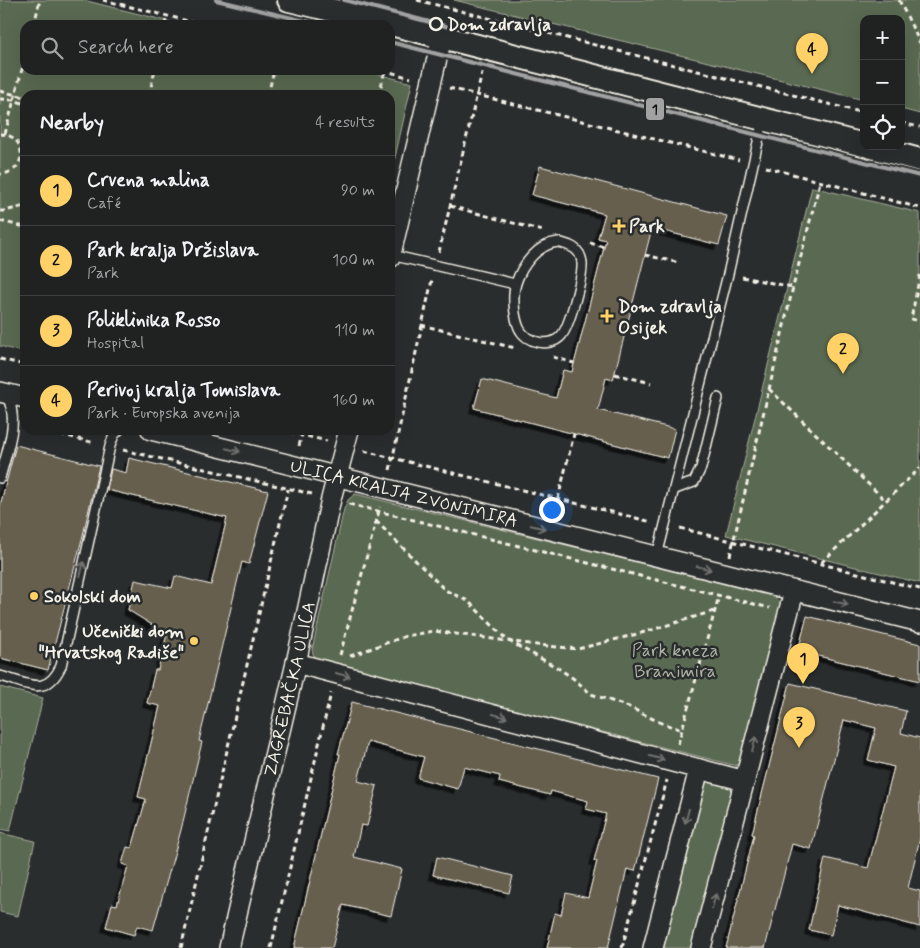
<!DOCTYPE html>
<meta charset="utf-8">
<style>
:root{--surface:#202222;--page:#2d2f2f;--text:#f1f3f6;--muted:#a2a4a5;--line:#3d3f40;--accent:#ffd166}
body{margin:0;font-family:Mynerve,sans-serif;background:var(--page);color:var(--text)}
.controls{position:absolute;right:15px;top:15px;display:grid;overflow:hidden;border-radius:10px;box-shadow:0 5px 20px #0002}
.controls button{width:45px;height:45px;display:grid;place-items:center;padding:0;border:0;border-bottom:1px solid var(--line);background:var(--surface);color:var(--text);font:25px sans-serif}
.you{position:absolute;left:551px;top:509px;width:18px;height:18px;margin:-12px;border:4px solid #fff;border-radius:50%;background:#1a73e8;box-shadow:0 0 0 8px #1a73e833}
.badge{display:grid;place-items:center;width:32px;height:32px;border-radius:50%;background:var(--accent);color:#111;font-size:16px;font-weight:700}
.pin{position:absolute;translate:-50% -41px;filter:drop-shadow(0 1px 2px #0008)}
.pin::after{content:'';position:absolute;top:26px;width:18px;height:15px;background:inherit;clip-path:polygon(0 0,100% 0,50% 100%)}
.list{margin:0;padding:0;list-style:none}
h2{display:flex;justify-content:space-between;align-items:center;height:65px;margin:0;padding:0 20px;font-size:21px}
h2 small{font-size:16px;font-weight:400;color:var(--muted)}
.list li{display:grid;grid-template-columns:32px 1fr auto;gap:15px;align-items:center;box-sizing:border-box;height:70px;padding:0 20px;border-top:1px solid var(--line)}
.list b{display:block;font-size:19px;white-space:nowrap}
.list p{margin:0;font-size:16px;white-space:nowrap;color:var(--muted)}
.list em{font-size:16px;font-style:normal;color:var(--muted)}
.icon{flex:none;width:28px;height:28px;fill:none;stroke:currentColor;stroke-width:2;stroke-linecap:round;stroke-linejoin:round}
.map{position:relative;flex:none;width:920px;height:948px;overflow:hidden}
.search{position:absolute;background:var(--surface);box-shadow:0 5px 20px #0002;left:20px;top:20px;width:375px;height:55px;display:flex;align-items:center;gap:12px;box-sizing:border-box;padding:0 18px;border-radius:15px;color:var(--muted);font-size:19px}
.panel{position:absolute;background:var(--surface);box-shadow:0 5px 20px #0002;left:20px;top:90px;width:375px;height:345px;border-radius:15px}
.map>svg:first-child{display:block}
.green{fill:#5a6951;stroke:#a7ad9c}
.building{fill:#665e4e;stroke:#f4f1e8;filter:url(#shadow)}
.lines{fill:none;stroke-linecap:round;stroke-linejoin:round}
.service-casing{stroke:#f4f1e8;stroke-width:12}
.minor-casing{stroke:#f4f1e8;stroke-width:22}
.tertiary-casing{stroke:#f4f1e8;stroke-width:26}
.path{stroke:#f4f1e8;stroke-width:3;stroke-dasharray:5 4;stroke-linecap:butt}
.service{stroke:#2a2d2e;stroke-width:9}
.minor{stroke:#2a2d2e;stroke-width:19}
.tertiary{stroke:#2a2d2e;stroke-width:22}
.tram-1-casing{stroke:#2a2d2e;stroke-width:8}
.tram-1{stroke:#a2a2a2;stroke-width:4}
.oneway{stroke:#71726f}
.stop-dot{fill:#2a2d2e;stroke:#f4f1e8;stroke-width:2.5}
.poi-dot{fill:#ffd166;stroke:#2a2d2e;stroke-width:2}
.labels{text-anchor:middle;stroke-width:5;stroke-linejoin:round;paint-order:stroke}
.stop-label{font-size:18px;font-weight:bold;fill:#f4f1e8;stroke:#2a2d2e;text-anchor:start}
.poi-label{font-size:18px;font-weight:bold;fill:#f4f1e8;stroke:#2a2d2e;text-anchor:start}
.street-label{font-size:18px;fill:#f4f1e8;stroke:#2a2d2e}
.park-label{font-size:18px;fill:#afb4a4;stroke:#2a2d2e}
.line-badge{stroke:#2a2d2e;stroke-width:2}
.pale-badge-label{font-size:14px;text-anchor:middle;font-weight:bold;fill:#111}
</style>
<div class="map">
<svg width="920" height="948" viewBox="0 0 920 948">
<defs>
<filter id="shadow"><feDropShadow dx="-4.5" dy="4.5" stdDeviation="0" flood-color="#0009"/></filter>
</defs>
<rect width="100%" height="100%" fill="#2a2d2e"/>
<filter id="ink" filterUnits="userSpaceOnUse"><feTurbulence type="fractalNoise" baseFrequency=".02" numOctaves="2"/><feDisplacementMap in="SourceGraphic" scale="10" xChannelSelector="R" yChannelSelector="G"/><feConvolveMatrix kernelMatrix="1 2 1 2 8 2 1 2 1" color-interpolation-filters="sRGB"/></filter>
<g filter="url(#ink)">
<g class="green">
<polygon points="0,0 83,0 183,25 25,25 25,70 362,70 412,83 390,179 390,95 25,95 25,353 0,346"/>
<polygon points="454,0 920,0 920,114 901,109 901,19 864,19 864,100"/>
<polygon points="812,187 920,213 920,583 726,535"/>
<polygon points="355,494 773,595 781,603 741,767 321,661 314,657 312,650 344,509 348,500"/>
<polygon points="0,687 43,698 10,831 0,829"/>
<polygon points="706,780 738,790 696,948 663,948"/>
<polygon points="0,833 35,841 18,916 0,912"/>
</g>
<g class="building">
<polygon points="540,166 727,216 719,245 652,228 613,380 606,378 598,410 675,429 668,458 474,408 482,379 556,398 563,370 572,372 606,240 598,238 605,214 532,195"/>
<polygon points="16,445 99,466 83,535 48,670 0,658 0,506"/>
<polygon points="129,458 268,491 249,564 242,562 199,741 202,742 181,830 153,930 137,926 134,935 106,927 112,904 117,905 128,866 122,864 127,847 132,848 146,799 138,797 160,706 147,703 155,670 158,670 167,634 128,610 135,580 172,588 175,576 211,585 227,518 107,490 111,469 126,473"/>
<polygon points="807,616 920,644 920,681 798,651"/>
<polygon points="790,683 906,711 901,733 920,738 920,838 908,888 920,891 920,927 838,905 831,935 809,930 825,858 868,868 894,767 868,760 876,728 844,720 811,849 792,844 765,948 726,948 754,835 752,834"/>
<polygon points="352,702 658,779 635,871 627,869 608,948 547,948 555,913 561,915 566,893 588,898 597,861 594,861 606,814 586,809 588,801 551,791 550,795 499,782 500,776 464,767 458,789 418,778 424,757 368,742 358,781 377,786 367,826 361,825 354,857 402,869 391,916 343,905 332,948 294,948 340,754 338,754"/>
<polygon points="437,857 513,876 509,893 433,875"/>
</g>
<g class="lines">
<g class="service-casing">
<g id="service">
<path d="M558,242C565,244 574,246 578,252C580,254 582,260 582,263C583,275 570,326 561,336C550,348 526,343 519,328C514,316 512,295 516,283C522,265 538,244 558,242Z"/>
<polyline points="391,255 515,284"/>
<path d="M0,478C6,453 21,419 6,395"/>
<polyline points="675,489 694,482 701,468 718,398"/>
<polyline points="657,556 728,274 763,120"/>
<path d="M0,676C28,683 46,698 61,666L110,446L114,435L119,430"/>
</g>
</g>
<g class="minor-casing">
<g id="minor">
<polyline points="390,258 442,37"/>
<polyline points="0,392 25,398"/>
<path id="s1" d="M151,430L920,622"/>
<polyline points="296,663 745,781"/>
<path id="s2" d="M229,948L296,663L331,499L349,430"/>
<polyline points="653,948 699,769"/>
<polyline points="701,948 794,591"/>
</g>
</g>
<g class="tertiary-casing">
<g id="tertiary">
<polyline points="289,0 395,25 864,145"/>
<polyline points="868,146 920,160"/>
</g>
</g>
<g class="path">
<polyline points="103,0 204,25"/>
<polyline points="417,0 864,113"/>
<polyline points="899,0 920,43"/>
<polyline points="34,25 40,0"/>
<polyline points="165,25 167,16"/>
<polyline points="493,29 495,21"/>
<polyline points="383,70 411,78"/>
<polyline points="449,88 739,160"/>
<polyline points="0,91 25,97"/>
<polyline points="149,95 155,70"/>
<polyline points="268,95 274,70"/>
<polyline points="379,95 385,70"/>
<polyline points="0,99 14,100 25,104"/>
<polyline points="901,123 920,127"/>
<path d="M0,134C28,134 28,174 0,174"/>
<polyline points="5,134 25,58"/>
<polyline points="766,167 920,208"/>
<polyline points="450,206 543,231"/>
<polyline points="0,211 5,211 25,206"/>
<polyline points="0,221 25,227"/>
<polyline points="590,243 604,247"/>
<polyline points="439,252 483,69"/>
<polyline points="645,255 680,263"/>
<polyline points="920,275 911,319 920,321"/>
<polyline points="742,277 793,287"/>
<polyline points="421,325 515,348"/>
<polyline points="553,357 574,363"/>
<polyline points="0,359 25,365"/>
<polyline points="615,374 651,383"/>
<polyline points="769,389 885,500"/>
<polyline points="43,430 95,443"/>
<polyline points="281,430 327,441"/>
<polyline points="299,446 303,430"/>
<polyline points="123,450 312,494"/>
<polyline points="364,451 652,522"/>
<polyline points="390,470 432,280"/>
<polyline points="558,499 574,434"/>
<polyline points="349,504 770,608"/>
<polyline points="376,521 445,590 468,601 507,640 558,668 574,679 591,694 629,707 659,722 682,730"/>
<polyline points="680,528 920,589"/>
<polyline points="730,556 793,287 820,182"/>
<polyline points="821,563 920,468"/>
<polyline points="340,655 380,507"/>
<polyline points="350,656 406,636 434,631 537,645 578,649 645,632 714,611"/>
<polyline points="678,744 719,596"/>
<polyline points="181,948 288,489"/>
<polyline points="271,948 331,693"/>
<polyline points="622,948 667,780"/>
</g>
<use href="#service" class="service"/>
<use href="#minor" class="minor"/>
<use href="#tertiary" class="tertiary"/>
<g class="tram-1-casing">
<g id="tram-1">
<polyline points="216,0 322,25"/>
<polyline points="344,0 449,27"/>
<polyline points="390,42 920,176"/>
</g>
</g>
<use href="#tram-1" class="tram-1"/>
</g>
<defs><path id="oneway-shaft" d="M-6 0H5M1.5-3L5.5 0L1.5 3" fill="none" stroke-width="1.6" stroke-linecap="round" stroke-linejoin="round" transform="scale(1.25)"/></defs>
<g class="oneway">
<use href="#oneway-shaft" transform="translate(233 450) rotate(14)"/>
<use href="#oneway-shaft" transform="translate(538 527) rotate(14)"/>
<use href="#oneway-shaft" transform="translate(704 568) rotate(15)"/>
<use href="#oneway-shaft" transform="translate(82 569) rotate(-77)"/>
<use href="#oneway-shaft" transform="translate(841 603) rotate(14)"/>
<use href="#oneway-shaft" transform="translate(343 675) rotate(15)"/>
<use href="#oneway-shaft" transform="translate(500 716) rotate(15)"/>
<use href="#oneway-shaft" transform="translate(754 744) rotate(-76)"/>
<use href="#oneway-shaft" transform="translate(657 758) rotate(15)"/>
<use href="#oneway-shaft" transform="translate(687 816) rotate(105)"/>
<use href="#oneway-shaft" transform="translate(714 901) rotate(-75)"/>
</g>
</g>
<circle class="stop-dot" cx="436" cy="24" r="6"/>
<g class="poi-dot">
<path d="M616.5 218.5h5v5h5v5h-5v5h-5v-5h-5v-5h5z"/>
<path d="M604.5 308.5h5v5h5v5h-5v5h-5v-5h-5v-5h5z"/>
<circle cx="34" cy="596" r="5"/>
<circle cx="194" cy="641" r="5"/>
</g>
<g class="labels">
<g class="stop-label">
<text x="447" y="30">Dom zdravlja</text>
</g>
<g class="poi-label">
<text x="629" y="232">Park</text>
<text x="618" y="312">Dom zdravlja<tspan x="618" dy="21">Osijek</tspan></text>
<text x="44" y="602">Sokolski dom</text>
<text x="184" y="637" text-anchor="end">Učenički dom<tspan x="184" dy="21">"Hrvatskog Radiše"</tspan></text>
</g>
<g class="street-label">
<text dy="6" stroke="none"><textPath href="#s1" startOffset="261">ULICA KRALJA ZVONIMIRA</textPath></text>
<text dy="6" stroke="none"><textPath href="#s2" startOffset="266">ZAGREBAČKA ULICA</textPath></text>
</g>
<g class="park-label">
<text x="675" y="656">Park kneza<tspan x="675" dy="21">Branimira</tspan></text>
</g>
</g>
<rect class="line-badge" x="645" y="97" width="20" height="24" rx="5" fill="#a2a2a2"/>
<g class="pale-badge-label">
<text x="655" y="114">1</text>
</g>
</svg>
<div class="controls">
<button>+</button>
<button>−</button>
<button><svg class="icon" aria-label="locate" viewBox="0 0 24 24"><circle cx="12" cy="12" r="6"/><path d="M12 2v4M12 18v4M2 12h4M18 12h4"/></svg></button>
</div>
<div class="you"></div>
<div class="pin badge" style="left:803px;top:684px">1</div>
<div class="pin badge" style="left:843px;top:374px">2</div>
<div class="pin badge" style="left:799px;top:748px">3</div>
<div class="pin badge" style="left:812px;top:74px">4</div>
<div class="search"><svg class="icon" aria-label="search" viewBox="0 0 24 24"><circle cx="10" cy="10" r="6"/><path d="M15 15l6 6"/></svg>Search here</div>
<section class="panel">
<h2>Nearby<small>4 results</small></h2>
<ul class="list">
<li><span class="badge">1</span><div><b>Crvena malina</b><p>Café</p></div><em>90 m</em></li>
<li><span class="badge">2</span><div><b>Park kralja Držislava</b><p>Park</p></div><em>100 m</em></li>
<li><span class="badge">3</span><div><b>Poliklinika Rosso</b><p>Hospital</p></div><em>110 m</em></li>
<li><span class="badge">4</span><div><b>Perivoj kralja Tomislava</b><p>Park · Europska avenija</p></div><em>160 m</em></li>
</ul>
</section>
</div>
